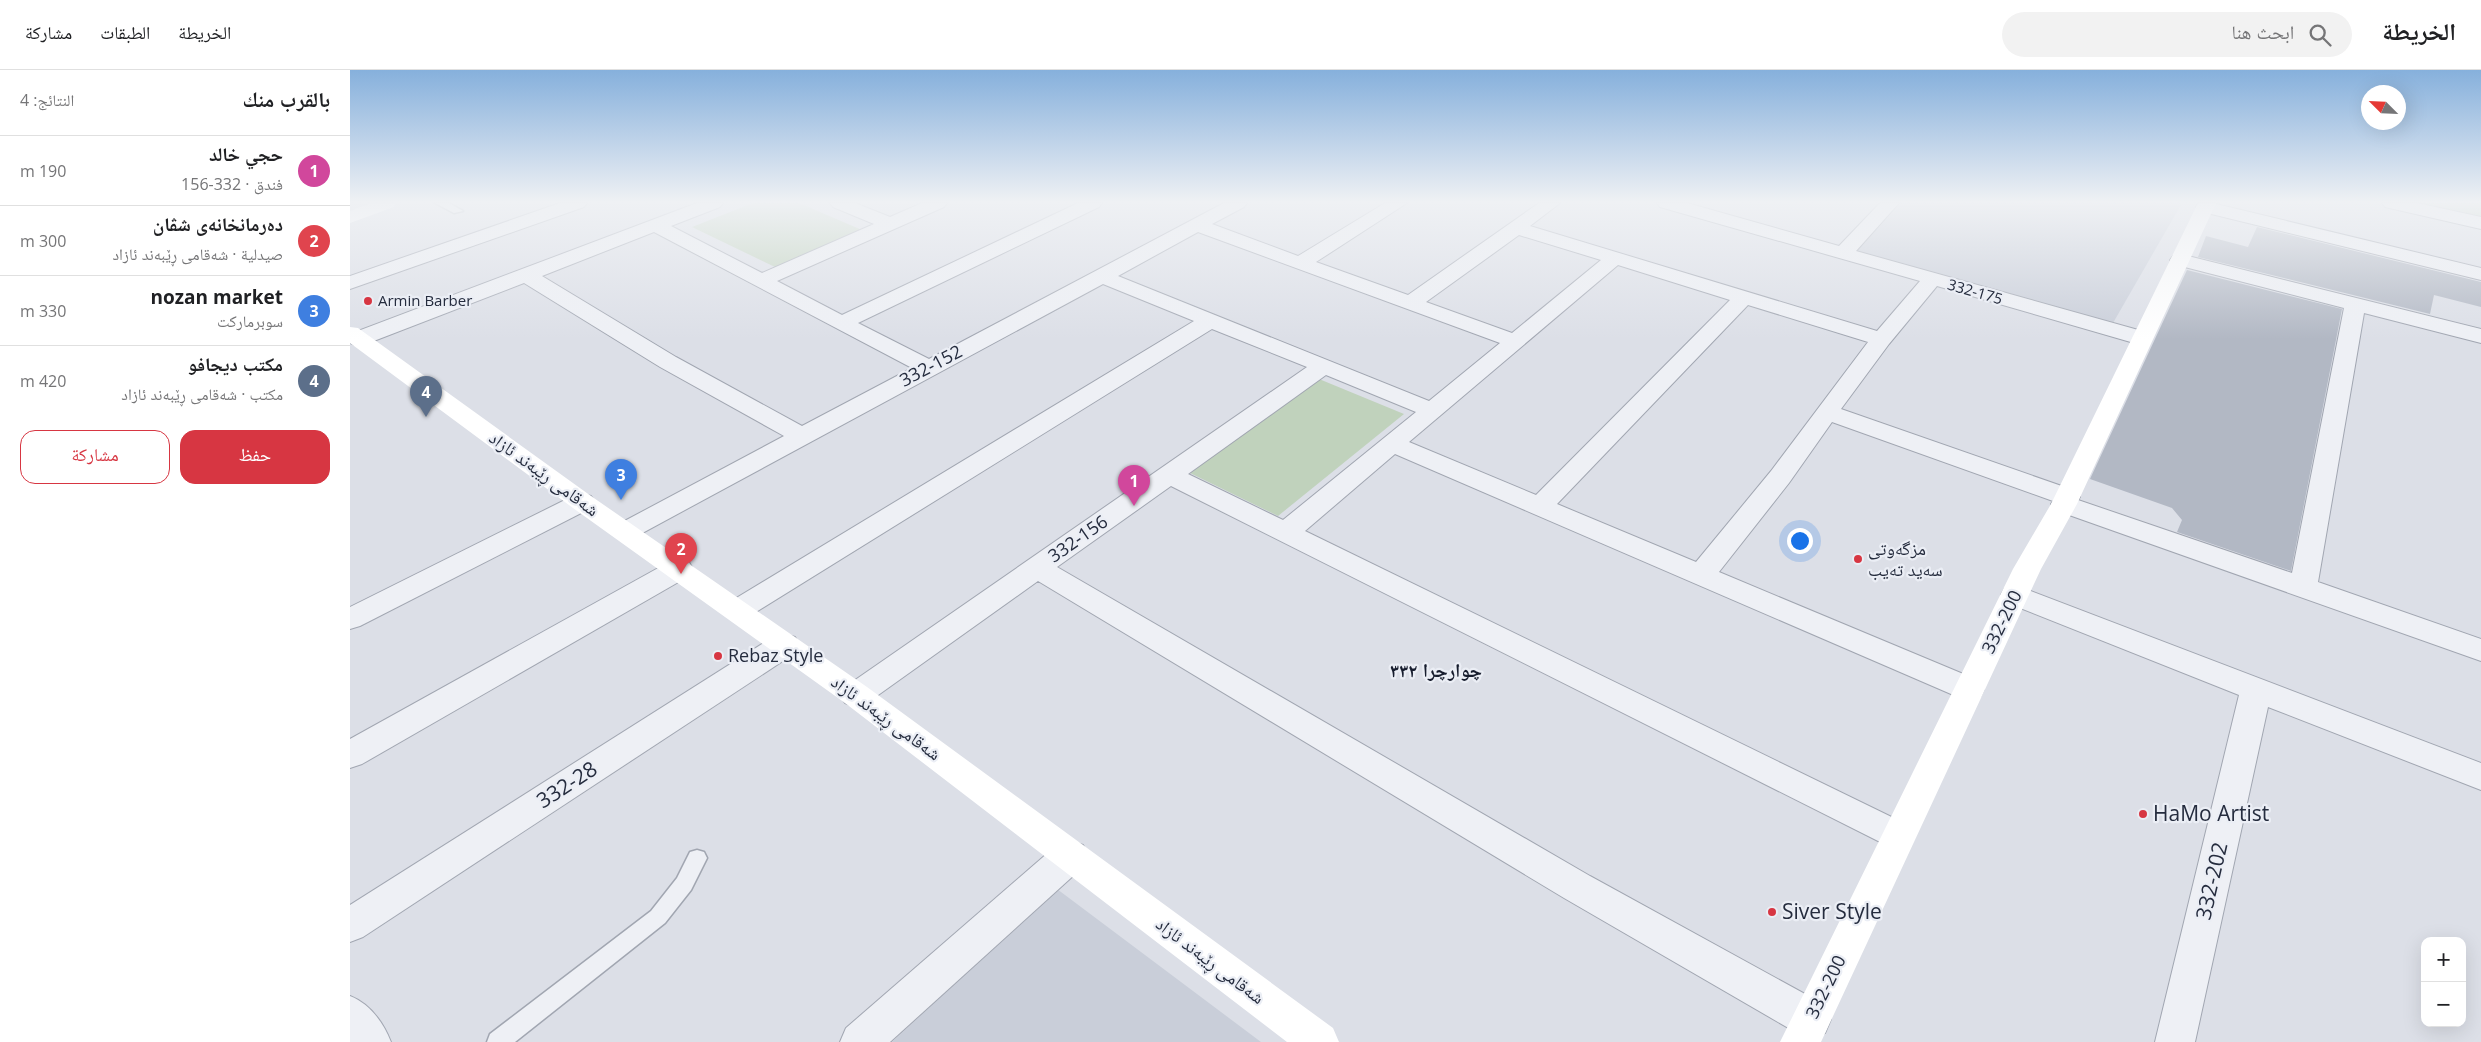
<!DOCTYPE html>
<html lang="ar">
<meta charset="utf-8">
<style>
:root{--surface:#fff;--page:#f2f2f2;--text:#202124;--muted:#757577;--line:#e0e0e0;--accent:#d73642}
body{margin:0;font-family:"Open Sans","Noto Naskh Arabic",sans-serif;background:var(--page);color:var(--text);direction:rtl}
.controls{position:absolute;right:15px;bottom:15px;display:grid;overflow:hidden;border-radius:10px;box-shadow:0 5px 20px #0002}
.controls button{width:45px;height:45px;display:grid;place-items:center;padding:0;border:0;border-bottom:1px solid var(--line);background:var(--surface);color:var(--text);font:25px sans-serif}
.compass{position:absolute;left:2011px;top:15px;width:45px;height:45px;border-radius:50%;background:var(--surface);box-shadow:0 5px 20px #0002;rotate:294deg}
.you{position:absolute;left:1449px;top:470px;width:18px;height:18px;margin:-12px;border:4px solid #fff;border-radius:50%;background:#1a73e8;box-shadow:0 0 0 8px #1a73e833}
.badge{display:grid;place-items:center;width:32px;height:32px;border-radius:50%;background:var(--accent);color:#fff;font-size:16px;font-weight:700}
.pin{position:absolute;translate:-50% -41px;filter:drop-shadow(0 1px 2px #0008)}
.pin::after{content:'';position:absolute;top:26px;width:18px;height:15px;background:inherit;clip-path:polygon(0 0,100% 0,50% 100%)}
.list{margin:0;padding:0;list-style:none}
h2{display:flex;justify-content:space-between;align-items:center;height:65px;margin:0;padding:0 20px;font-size:21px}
h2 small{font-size:16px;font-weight:400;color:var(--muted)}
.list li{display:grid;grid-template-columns:32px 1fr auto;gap:15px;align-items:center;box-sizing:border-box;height:70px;padding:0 20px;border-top:1px solid var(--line)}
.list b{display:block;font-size:19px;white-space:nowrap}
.list p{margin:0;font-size:16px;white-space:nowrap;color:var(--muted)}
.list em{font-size:16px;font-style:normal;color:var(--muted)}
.actions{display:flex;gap:10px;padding:15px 20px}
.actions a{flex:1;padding:11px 0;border:1px solid var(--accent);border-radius:15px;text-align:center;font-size:18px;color:var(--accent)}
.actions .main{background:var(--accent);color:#fff}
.icon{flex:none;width:28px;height:28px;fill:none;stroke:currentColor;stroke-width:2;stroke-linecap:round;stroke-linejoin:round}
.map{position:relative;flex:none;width:2131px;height:972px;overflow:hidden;direction:ltr}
header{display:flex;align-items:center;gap:30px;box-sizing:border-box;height:70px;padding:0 25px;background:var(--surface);border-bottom:1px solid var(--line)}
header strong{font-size:24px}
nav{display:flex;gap:28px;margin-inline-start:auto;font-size:18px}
.search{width:350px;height:45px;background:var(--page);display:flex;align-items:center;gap:12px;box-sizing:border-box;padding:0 18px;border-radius:28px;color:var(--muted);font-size:19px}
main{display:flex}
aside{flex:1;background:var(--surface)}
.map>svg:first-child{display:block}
.built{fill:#c9ced9}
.green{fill:#c0d2bc}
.building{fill:#b2b8c4}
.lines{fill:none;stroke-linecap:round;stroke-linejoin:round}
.lane-casing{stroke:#a1a6b1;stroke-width:3}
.street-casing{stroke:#a1a6b1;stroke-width:2}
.lane{fill:#eef0f5;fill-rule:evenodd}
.street{fill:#eef0f5;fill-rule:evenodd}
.secondary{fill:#fff;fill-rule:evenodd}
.poi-dot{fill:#d73642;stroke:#ebeef5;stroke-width:2}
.labels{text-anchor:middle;stroke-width:4.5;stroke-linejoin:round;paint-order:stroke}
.far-street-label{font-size:15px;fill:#252c3e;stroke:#ebeef5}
.far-poi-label{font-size:15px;fill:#252c3e;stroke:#ebeef5;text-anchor:start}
.street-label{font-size:18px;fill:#252c3e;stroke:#ebeef5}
.poi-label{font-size:18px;fill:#252c3e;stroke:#ebeef5;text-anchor:start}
.neighbourhood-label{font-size:19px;font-weight:bold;fill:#171d2e;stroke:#ebeef5}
.near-street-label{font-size:21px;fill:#252c3e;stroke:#ebeef5}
.near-poi-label{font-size:21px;fill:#252c3e;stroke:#ebeef5;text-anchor:start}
</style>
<header>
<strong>الخريطة</strong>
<div class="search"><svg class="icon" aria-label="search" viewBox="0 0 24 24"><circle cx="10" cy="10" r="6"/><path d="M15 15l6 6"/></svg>ابحث هنا</div>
<nav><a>الخريطة</a><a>الطبقات</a><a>مشاركة</a></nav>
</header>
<main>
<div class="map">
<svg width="2131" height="972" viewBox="0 0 2131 972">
<rect width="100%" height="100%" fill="#dcdfe7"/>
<g class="built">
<polygon points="1551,133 1832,133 1763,253 1507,181"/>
<polygon points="707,819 911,972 542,972"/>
</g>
<g class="green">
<polygon points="403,133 449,133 512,160 427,198 342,157"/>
<polygon points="2065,133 2131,133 2131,147"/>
<polygon points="969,309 1054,344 928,446 840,403"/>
</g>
<g class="building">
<polygon points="1907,157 2131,212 2131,237 2084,225 2080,244 1848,187 1856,166 1898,177"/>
<polygon points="1837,200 1992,239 1941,501 1827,462 1832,450 1822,438 1740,409"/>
</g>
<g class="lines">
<g class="lane-casing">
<g id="lane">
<polygon points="85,133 99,133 113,141 104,143"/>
<polygon points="347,780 354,782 357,788 341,820 315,853 165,972 137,972 140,964 301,841 327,808 340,782"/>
</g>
</g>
<g class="street-casing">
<g id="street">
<polygon points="210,133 237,133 234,137 0,219 0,206"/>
<path d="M347,133H373L370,137L321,156L412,203L524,154L483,137L480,133H505L540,147L572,133H597L594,137L427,211L492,245L728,133H752L749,137L508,253L579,289L874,133H897L894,137L862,154L948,186L1035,133H1057L966,192L1058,225L1189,133H1210L1180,156L1527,261L1570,211L1310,137L1307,133H1337L1489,176L1530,133H1549L1506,181L1799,263L1802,268L1799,273L1791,275L1587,216L1539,274L1491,339L1726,421L1730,427L1728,430L1942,503L1994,238L1823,194L1820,190L1823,186L1830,184L2131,259V273L2014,243L1968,512L2131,569V591L1705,440L1701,434L1703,431L1482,352L1439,413L1369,502L1630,611L1634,619L1630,627L1619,631L1608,627L1045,384L955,461L1560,756L1565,766L1560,776L1548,781L821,416L707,497L1240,806L1475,935L1481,949L1475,963L1461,968L1447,963L1214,828L688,511L517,633L506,637L495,633L490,625L495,617L957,297L862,259L398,547L388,550L378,547L374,540L378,533L844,251L753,214L285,467L276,470L267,467L263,461L267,455L434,366L310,297L174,213L16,274L8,276L0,273V264ZM304,162L562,298L452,356L326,287L192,206ZM848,162L1150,273L1079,331L768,206ZM1169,165L1251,190L1162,263L1076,232ZM1268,195L1380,230L1186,425L1059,372ZM1398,235L1518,272L1421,401L1346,492L1207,434ZM976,305L1066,342L933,450L838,404Z"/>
<polygon points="1848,133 1862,133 2131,198 2131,210 1849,141 1846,137"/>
<polygon points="2032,133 2067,133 2131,147 2131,159 2035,137"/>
<polygon points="232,424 241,426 245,432 241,438 10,556 0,559 0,537 223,426"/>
<polygon points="329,490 339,492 343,499 339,506 12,694 0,698 0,669 319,492"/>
<polygon points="1665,515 2131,693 2131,720 1918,637 1845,972 1805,972 1889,625 1655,532 1651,525 1655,518"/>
<polygon points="434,564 445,567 449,575 445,583 13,867 0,872 0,835 423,567"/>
<polygon points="720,771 733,775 738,786 733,797 540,972 490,972 496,958 707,775"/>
<path d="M0,926C20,934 33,952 41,972H0Z"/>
</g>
</g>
<use href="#lane" class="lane"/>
<use href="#street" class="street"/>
<g class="secondary">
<polygon points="21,133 47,133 44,137 0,153 0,141"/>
<polygon points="1848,133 1866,133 1727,434 1691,499 1471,972 1430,972 1663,499 1701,434"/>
<polygon points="0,257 8,258 241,426 517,617 983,958 989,972 937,972 495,633 223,438 0,273"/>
</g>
</g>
<linearGradient id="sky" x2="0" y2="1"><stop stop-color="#86b0dc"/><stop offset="0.49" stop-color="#eff1f4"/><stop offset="1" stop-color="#eff1f4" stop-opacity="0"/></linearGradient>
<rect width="2131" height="269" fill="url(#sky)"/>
<g class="poi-dot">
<circle cx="18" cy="231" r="5"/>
<circle cx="1508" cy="489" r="5"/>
<circle cx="368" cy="586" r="5"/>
<circle cx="1793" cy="744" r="5"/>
<circle cx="1422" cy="842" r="5"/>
</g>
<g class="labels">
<g class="far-street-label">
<text transform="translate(1625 222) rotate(16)" y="5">332-175</text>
</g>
<g class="far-poi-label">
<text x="28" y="236">Armin Barber</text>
</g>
<g class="street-label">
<text transform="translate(581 296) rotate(-28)" y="6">332-152</text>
<text transform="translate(194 404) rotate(36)" y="6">شەقامی ڕێبەند ئازاد</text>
<text transform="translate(728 469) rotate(-35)" y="6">332-156</text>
<text transform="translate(1652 552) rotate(-64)" y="6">332-200</text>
<text transform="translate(536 648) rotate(36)" y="6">شەقامی ڕێبەند ئازاد</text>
<text transform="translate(860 891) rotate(37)" y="6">شەقامی ڕێبەند ئازاد</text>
<text transform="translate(1476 917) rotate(-64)" y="6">332-200</text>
</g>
<g class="poi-label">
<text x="1518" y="485">مزگەوتی<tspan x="1518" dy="21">سەید تەیب</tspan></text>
<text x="378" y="592">Rebaz Style</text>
</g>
<g class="neighbourhood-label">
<text x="1086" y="607">چوارچرا ٣٣٢</text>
</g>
<g class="near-street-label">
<text transform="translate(217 715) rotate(-33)" y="7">332-28</text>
<text transform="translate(1862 811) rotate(-77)" y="7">332-202</text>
</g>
<g class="near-poi-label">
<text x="1803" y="751">HaMo Artist</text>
<text x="1432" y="849">Siver Style</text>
</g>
</g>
</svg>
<div class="controls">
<button>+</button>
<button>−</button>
</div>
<svg class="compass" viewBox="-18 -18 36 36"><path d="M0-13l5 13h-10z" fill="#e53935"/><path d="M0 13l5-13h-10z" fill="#757577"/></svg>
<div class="you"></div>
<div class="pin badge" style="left:784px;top:436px;background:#d1479c">1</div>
<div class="pin badge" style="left:331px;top:504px;background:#e0444e">2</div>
<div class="pin badge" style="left:271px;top:430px;background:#3f7fe0">3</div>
<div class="pin badge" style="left:76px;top:347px;background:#5c6f8a">4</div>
</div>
<aside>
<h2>بالقرب منك<small>النتائج: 4</small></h2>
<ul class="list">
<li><span class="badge" style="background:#d1479c">1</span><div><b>حجي خالد</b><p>فندق · 332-156</p></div><em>190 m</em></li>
<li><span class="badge" style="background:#e0444e">2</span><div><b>دەرمانخانەی شڤان</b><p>صيدلية · شەقامی ڕێبەند ئازاد</p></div><em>300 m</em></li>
<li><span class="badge" style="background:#3f7fe0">3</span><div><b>nozan market</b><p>سوبرماركت</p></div><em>330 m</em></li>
<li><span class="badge" style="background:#5c6f8a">4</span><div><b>مكتب ديجافو</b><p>مكتب · شەقامی ڕێبەند ئازاد</p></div><em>420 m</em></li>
</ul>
<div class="actions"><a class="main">حفظ</a><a>مشاركة</a></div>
</aside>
</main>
